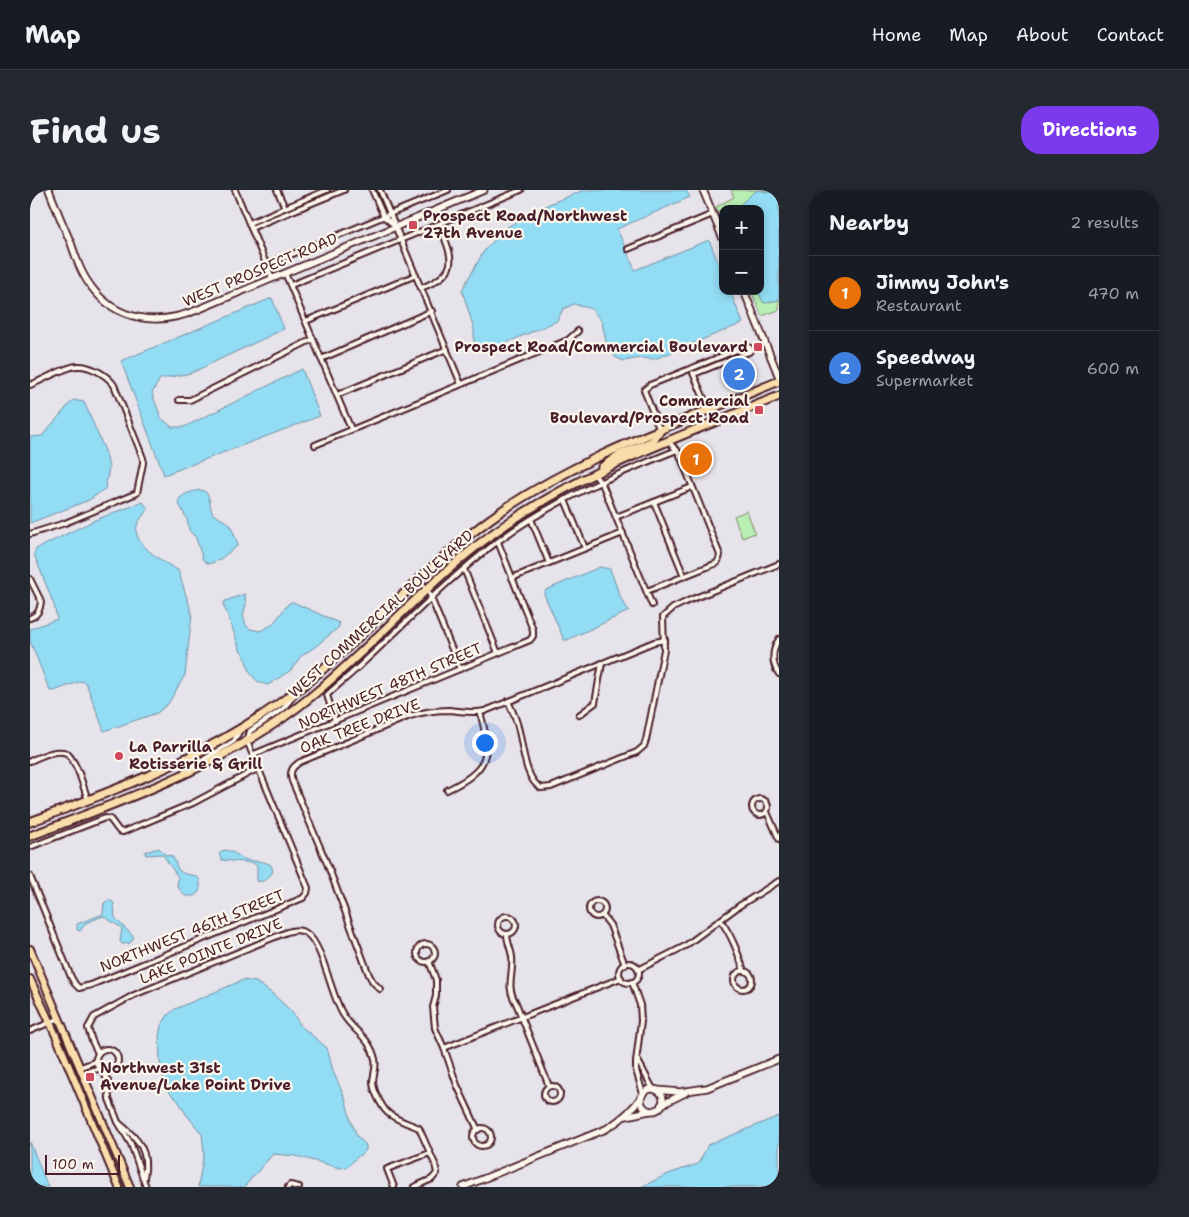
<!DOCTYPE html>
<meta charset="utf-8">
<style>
:root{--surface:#171b24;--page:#242831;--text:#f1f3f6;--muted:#9ea1a6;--line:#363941;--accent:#7c3aed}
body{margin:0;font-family:"Shantell Sans",sans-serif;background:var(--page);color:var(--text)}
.controls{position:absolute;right:15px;top:15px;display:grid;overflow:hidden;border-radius:10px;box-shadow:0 2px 8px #0003}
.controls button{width:45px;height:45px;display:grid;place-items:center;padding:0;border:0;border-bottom:1px solid var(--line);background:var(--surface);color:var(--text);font:25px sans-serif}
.scale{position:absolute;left:15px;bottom:12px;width:75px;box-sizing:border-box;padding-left:5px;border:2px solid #4a1f2b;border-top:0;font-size:14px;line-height:18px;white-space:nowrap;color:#4a1f2b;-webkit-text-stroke:4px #fbf7ec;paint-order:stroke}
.you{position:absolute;left:454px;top:552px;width:18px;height:18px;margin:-12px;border:4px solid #fff;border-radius:50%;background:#1a73e8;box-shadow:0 0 0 8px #1a73e833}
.badge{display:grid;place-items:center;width:32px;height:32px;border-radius:50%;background:var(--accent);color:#fff;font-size:16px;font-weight:700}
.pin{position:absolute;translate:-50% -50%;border:2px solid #fff;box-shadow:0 1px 5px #0006}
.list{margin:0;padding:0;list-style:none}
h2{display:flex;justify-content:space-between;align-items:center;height:65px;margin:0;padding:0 20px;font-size:21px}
h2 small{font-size:16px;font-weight:400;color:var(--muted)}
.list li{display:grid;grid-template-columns:32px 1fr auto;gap:15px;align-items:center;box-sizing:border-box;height:75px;padding:0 20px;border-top:1px solid var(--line)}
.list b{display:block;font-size:19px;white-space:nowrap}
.list p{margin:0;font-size:16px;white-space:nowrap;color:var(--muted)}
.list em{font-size:16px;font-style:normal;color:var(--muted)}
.map{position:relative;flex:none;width:749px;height:997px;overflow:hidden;border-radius:20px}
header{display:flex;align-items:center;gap:30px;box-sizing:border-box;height:70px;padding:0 25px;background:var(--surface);border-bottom:1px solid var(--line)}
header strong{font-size:24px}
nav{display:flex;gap:28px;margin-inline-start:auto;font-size:18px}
.intro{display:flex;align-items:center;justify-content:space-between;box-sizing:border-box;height:120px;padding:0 30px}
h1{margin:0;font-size:35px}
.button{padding:12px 22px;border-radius:20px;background:var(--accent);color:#fff;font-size:18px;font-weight:700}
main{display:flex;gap:30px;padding:0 30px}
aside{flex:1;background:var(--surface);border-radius:20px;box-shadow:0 2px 8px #0003}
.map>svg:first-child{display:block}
.green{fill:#b8efb2;stroke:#81876e}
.water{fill:#92dcf4;stroke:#7590a4}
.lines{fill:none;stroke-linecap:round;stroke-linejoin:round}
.street-casing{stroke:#4a1f2b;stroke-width:8}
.secondary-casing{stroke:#4a1f2b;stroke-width:9}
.primary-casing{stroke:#4a1f2b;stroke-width:10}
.highway-casing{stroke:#4a1f2b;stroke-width:11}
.street{stroke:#fbf7ec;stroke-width:4}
.secondary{stroke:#fbf7ec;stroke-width:5.5}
.primary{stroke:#f9deab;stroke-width:6}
.highway{stroke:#f9deab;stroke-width:7}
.poi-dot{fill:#d1495b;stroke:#fbf7ec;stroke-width:2}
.labels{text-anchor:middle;stroke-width:4.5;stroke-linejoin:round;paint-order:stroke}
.poi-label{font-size:15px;font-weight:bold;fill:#4a1f2b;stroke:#fbf7ec;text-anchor:start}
.street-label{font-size:15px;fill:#4a1f2b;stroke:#fbf7ec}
</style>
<header>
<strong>Map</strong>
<nav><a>Home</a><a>Map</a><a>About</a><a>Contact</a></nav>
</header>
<div class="intro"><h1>Find us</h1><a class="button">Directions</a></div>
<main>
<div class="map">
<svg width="749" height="997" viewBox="0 0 749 997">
<rect width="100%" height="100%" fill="#e6e3ea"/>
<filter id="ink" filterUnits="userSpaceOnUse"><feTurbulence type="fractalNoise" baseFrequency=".02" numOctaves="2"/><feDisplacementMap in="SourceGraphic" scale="10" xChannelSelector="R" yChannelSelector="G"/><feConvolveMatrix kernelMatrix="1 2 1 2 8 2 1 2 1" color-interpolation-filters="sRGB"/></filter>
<g filter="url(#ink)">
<g class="green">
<polygon points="701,0 749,0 749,120 732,126 721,101 730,101 730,19 693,19 693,34 686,17 704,7"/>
<polygon points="717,321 725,343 712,348 704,326"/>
</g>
<g class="water">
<polygon points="554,0 656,0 660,7 587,39 605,80 679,50 693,84 693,101 700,101 713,133 625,169 610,168 594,171 585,167 577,156 572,132 562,119 544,114 533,119 527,131 455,162 448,159 444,152 444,139 432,100 454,61 477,37 519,14"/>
<polygon points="728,0 749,4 749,110 736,113 733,112 728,101 730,101 730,19 705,19 723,3"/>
<polygon points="242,108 254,139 161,183 130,189 122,203 131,228 142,237 154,237 272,179 290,226 134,285 91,171"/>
<polygon points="43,210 54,212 76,263 79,278 75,299 59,310 0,333 0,247 12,246"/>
<path d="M170,300C182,301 178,315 183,324L200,334L208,354L207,356L189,370L179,374L173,370L166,348L159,340L157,329L148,312C151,303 162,302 170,300Z"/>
<path d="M113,312L118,319C114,324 109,330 107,336C101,354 135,373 148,380L162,424L155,485L138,514L127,523L74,541L56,493L51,491L24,501H20L0,451V439L27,429L24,415L4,364L6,359L65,330Z"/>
<polygon points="570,377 580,379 591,409 599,421 537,450 534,450 514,404 516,400"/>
<path d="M215,404L216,415L213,425L216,435L220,439L230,441L242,435L259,413L263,412L309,433V437L285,457L271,466L261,480L238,495C220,492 219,478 213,463L210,460C204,444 200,429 193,414L195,411Z"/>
<path d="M129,658L136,665L142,666C146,671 146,678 150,681C157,688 175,680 169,702L164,706H155L147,696L148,687L133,665L131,664L116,665L115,662Z"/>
<path d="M194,660C202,661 206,664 212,668C220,673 231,669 241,675L243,681C240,687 234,693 227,691V676L223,673L192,670L189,664Z"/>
<polygon points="79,710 84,713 85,728 104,747 100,753 92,754 90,751 92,738 73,726 56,733 50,741 47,740 47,734 73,724 74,713"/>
<path d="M213,790L226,792L243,804L261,821L272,837L297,858L303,881L316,911L321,931L327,946L336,955V960C333,964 329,965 325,969C320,974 319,978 310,978L266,966L243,964L214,997H168L174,963L172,944L156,924L149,912L138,901L134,892L130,872L129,846L131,836L138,825L145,819Z"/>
<polygon points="749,926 749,997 611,997 638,984 668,974 678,955"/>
<polygon points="0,952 18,997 0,997"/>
</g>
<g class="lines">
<g class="street-casing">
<g id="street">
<polyline points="205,0 242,88"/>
<polyline points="247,0 255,18"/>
<polyline points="342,0 354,27 364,35"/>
<polyline points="350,0 431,194"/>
<polyline points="219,33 297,0"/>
<polyline points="221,38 314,0"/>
<polyline points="598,59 683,24"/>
<polyline points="236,75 418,0"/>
<polyline points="255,83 321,239"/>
<polyline points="261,95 491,0"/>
<path d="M391,98C432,82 422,67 409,34"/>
<polyline points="276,131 386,85"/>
<polyline points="291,169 402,121"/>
<polyline points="663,183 679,220"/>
<path d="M0,195C11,191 37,176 47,176C60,175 77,185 84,195L113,268V273L107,303L35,333L0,344"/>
<polyline points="307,205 417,159"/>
<polyline points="149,210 160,210 283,149"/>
<polyline points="630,241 614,200 620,195 717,156 720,158 721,160 719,162 664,184"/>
<polyline points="285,255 538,150 548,141"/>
<polyline points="564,284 573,296 622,415"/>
<polyline points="535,310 555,358"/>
<polyline points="624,312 654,386"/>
<polyline points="586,327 662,297"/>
<polyline points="501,329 519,373"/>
<polyline points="434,379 468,463"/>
<polyline points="482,388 593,343"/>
<path d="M0,389L11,411C10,420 8,425 0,428"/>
<polyline points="386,390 397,398 430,479"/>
<polyline points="617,401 687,373 689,369 690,365 649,263 639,252"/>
<path d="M749,449C742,460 741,473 749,484"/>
<path d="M478,511C482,520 486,528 488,537C493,554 494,589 511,598L521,597L607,562L614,556L616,550L634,460L633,427L643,418L660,410L749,374"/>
<polyline points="549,525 565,513 572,473"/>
<path d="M305,531L297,505C310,493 324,482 337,469C380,429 420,387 467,352C522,311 584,285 647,260"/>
<polyline points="224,564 500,450 503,446 503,440 468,352"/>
<path d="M0,571C12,566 24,559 37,563C49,576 52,594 58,610"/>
<polyline points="155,581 204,551 210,540"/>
<path d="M417,600C459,580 462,565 450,522"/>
<circle cx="730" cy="617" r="8"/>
<polyline points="737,622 749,649"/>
<polyline points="0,657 75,628 80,629 89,641 93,642 163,613 229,578"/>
<polyline points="0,686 41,787 45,794 49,798 61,795 273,708 277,703 278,698 217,551 220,541 253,519 266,503"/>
<circle cx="567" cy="719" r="8"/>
<polyline points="572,725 580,735 595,775"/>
<circle cx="477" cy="735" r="9"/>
<path d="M691,731C702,746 708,763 714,781"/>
<path d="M477,744C477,752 481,759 482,767C484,784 475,796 486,813L519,896"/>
<circle cx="396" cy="763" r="9"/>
<polyline points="399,771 406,790 406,806 403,817 405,838 414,858 427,895 448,940"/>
<circle cx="599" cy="783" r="10"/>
<polyline points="608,780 655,756 709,716 749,691"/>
<circle cx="713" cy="790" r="9"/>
<polyline points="602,792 610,815 611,831 606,872 606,880 613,904"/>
<path d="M350,799L343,792L339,785L298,676L262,591C259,582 262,577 270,572L380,526C393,522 406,520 419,520C431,521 443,524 455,521L624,452L635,450"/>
<polyline points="0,841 30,828"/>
<polyline points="414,858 591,788"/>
<circle cx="77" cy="870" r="11"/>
<path d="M68,863L62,851L58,838L64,827L104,805L257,742C264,740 269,739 276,743C294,755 301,808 314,826C324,842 340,847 345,869C347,879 343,884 343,892C343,899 349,911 353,917C359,928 378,933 389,938L405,974L407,983L402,989L384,997"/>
<polyline points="607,869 623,899"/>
<polyline points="51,877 64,872 66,869"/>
<polyline points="72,880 78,891 79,909 88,932 101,954 116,997"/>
<polyline points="53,884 62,880 70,879"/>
<circle cx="522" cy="904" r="8"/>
<path d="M89,933C110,950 119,961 114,988"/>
<circle cx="452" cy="947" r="9"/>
<polyline points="258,997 260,995 269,997"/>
<polyline points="364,997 357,979 400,963"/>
</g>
</g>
<g class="secondary-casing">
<g id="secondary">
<path d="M19,0C26,18 33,36 41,53C46,68 51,83 60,95C86,132 129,136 167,120L454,0"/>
<polyline points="673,0 693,49"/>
<polyline points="714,101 749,187"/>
<circle cx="622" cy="910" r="11"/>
<polyline points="626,900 650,902 677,898 749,869"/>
<polyline points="631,915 655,903"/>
<polyline points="596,926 619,921"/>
<path d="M433,997L576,939C591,930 603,920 612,906"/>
</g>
</g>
<g class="primary-casing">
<g id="primary">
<polyline points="0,759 100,997"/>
<polyline points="0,789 27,848 89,997"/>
</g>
</g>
<g class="highway-casing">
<g id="highway">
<polyline points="572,277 589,265 623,251 630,241"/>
<path d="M0,632C101,594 190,562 275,494C343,440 398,372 470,322C555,264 655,231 749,191"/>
<path d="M0,646C100,608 199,574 283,505C350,450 405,382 478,333C561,277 657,244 749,206"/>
</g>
</g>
<use href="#street" class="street"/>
<use href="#secondary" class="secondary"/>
<use href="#primary" class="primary"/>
<use href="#highway" class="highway"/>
</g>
</g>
<g class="poi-dot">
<rect x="378" y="30" width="10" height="10" rx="2.5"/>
<rect x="723" y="152" width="10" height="10" rx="2.5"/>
<rect x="724" y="215" width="10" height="10" rx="2.5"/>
<circle cx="89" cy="566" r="5"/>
<rect x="55" y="882" width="10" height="10" rx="2.5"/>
</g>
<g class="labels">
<g class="poi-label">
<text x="393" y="31">Prospect Road/Northwest<tspan x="393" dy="17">27th Avenue</tspan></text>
<text x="718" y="162" text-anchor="end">Prospect Road/Commercial Boulevard</text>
<text x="719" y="216" text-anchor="end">Commercial<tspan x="719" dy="17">Boulevard/Prospect Road</tspan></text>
<text x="99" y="562">La Parrilla<tspan x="99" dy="17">Rotisserie &amp; Grill</tspan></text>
<text x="70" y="883">Northwest 31st<tspan x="70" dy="17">Avenue/Lake Point Drive</tspan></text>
</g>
<g class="street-label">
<text transform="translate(230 80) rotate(-23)" y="5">WEST PROSPECT ROAD</text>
<text transform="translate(351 424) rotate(-42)" y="5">WEST COMMERCIAL BOULEVARD</text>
<text transform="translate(360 496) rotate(-23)" y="5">NORTHWEST 48TH STREET</text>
<text transform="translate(330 536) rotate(-21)" y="5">OAK TREE DRIVE</text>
<text transform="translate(162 741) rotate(-22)" y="5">NORTHWEST 46TH STREET</text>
<text transform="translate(181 761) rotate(-22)" y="5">LAKE POINTE DRIVE</text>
</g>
</g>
</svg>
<div class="controls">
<button>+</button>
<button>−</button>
</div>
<div class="scale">100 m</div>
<div class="you"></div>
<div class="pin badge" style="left:666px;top:269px;background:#e8710a">1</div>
<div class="pin badge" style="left:709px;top:184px;background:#3f7fe0">2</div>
</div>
<aside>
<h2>Nearby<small>2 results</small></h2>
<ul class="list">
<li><span class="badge" style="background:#e8710a">1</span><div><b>Jimmy John's</b><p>Restaurant</p></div><em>470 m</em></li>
<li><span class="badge" style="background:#3f7fe0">2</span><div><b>Speedway</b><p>Supermarket</p></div><em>600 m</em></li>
</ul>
</aside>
</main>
